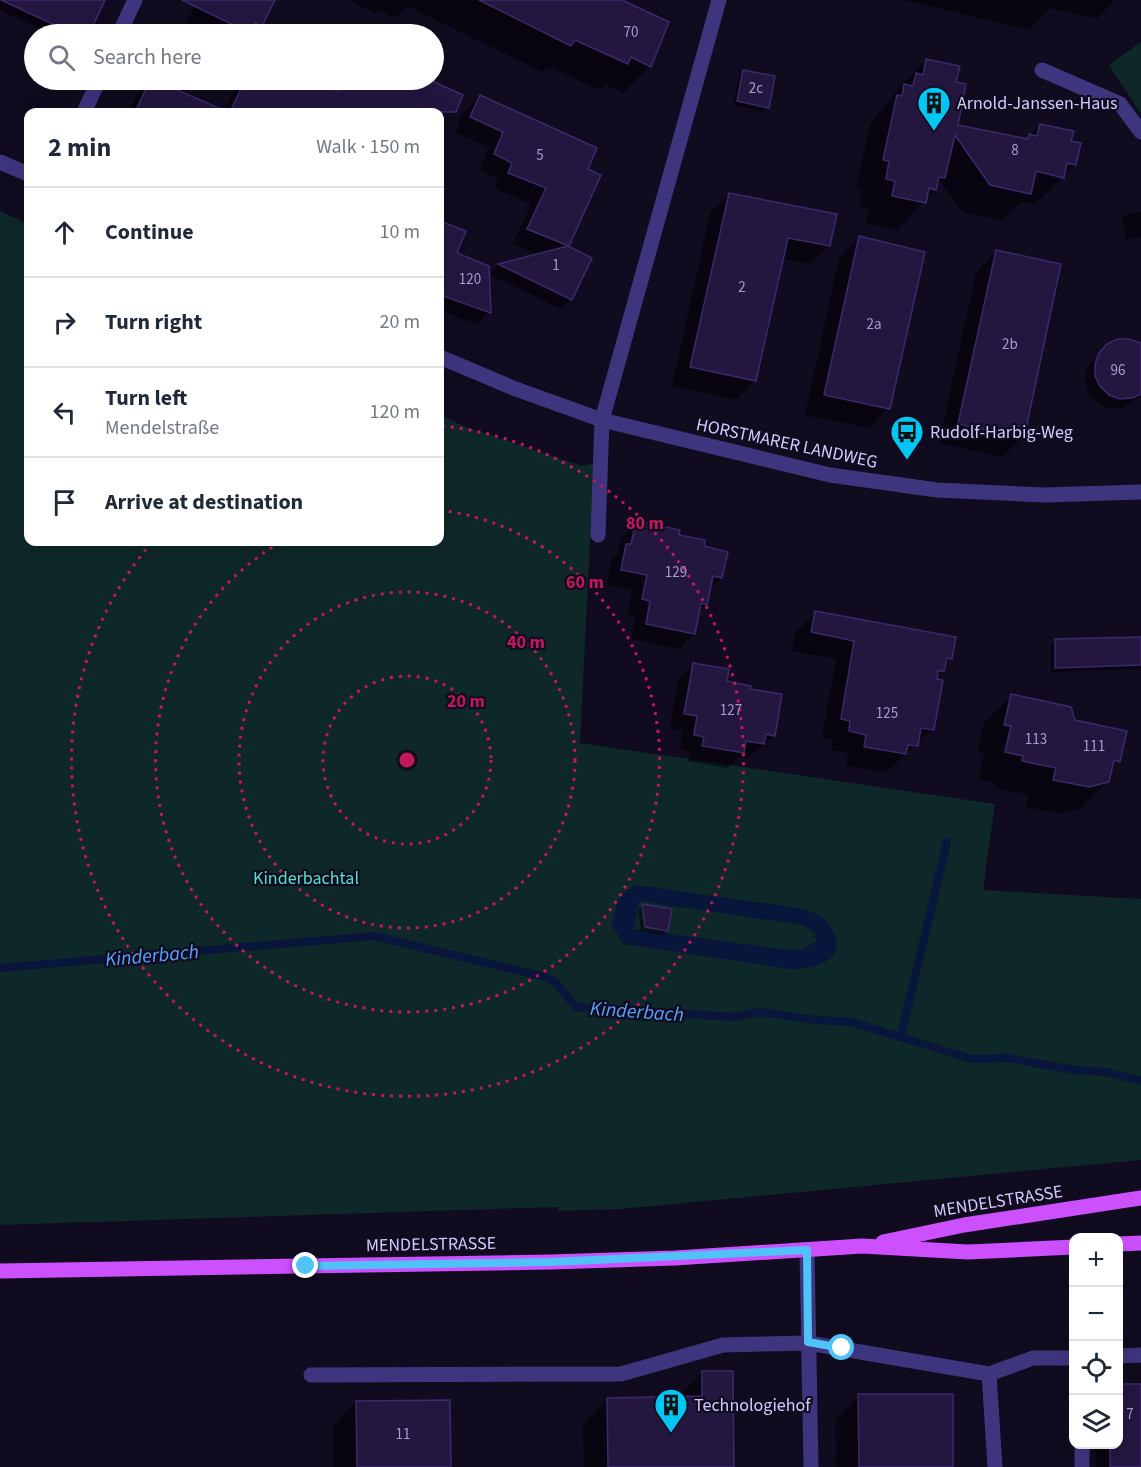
<!DOCTYPE html>
<meta charset="utf-8">
<style>
:root{--surface:#fff;--page:#f6f6f7;--text:#1f2937;--muted:#747a83;--line:#e0e1e3}
body{margin:0;font-family:"Source Sans 3",sans-serif;background:var(--page);color:var(--text)}
.controls{position:absolute;right:18px;bottom:18px;display:grid;overflow:hidden;border-radius:12px;box-shadow:0 6px 24px #0002}
.controls button{width:54px;height:54px;display:grid;place-items:center;padding:0;border:0;border-bottom:2px solid var(--line);background:var(--surface);color:var(--text);font:30px sans-serif}
.stop{position:absolute;width:18px;height:18px;margin:-14px;border:4px solid #4fc3f7;border-radius:50%;background:#fff}
.stop.end{background:#4fc3f7;border-color:#fff;box-shadow:0 2px 6px #0008}
.list{margin:0;padding:0;list-style:none}
h2{display:flex;justify-content:space-between;align-items:center;height:78px;margin:0;padding:0 24px;font-size:26px}
h2 small{font-size:20px;font-weight:400;color:var(--muted)}
.list li{display:grid;grid-template-columns:39px 1fr auto;gap:18px;align-items:center;box-sizing:border-box;height:90px;padding:0 24px;border-top:2px solid var(--line)}
.list b{display:block;font-size:22px;white-space:nowrap}
.list p{margin:0;font-size:20px;white-space:nowrap;color:var(--muted)}
.list em{font-size:20px;font-style:normal;color:var(--muted)}
.icon{flex:none;width:33px;height:33px;fill:none;stroke:currentColor;stroke-width:2;stroke-linecap:round;stroke-linejoin:round}
.map{position:relative;flex:none;width:1141px;height:1467px;overflow:hidden}
.search{position:absolute;background:var(--surface);box-shadow:0 6px 24px #0002;left:24px;top:24px;width:420px;height:66px;display:flex;align-items:center;gap:15px;box-sizing:border-box;padding:0 21px;border-radius:33px;color:var(--muted);font-size:22px}
.panel{position:absolute;background:var(--surface);box-shadow:0 6px 24px #0002;left:24px;top:108px;width:420px;height:438px;border-radius:12px}
.map>svg:first-child{display:block}
.green{fill:#0e2728}
.water{fill:#08163b;fill-rule:evenodd}
.shadow{fill:#0007}
.lines{fill:none;stroke-linecap:round;stroke-linejoin:round}
.stream{stroke:#08163b;stroke-width:8}
.building{fill:#231740;stroke:#3c296c;stroke-width:1.5}
.minor{stroke:#3e357f;stroke-width:15}
.major{stroke:#cd50ff;stroke-width:15}
.route{stroke:#4fc3f7;stroke-width:8}
.ring{fill:none;stroke:#c2185b;stroke-width:3;stroke-dasharray:3 6}
.labels{text-anchor:middle;stroke-width:4.5;stroke-linejoin:round;paint-order:stroke}
.number-label{font-size:15px;fill:#a89ccf}
.poi-label{font-size:18px;fill:#d4c9ff;stroke:#100b1e;text-anchor:start}
.street-label{font-size:18px;fill:#d4c9ff;stroke:#100b1e}
.park-label{font-size:18px;fill:#53e1ca;stroke:#100b1e}
.water-label{font-size:20px;font-style:italic;fill:#57a2ff;stroke:#100b1e}
.centre{fill:#c2185b;stroke:#100b1e;stroke-width:3}
.ring-label{font-size:18px;text-anchor:middle;font-weight:bold;fill:#c2185b;stroke:#100b1e;stroke-width:4.5;stroke-linejoin:round;paint-order:stroke}
</style>
<div class="map">
<svg width="1141" height="1467" viewBox="0 0 1141 1467">
<rect width="100%" height="100%" fill="#100b1e"/>
<g class="green">
<polygon points="1141,42 1141,114 1109,65"/>
<polygon points="0,211 28,224 28,542 440,542 440,415 466,427 582,466 594,463 580,743 995,804 983,890 1141,899 1141,1160 621,1209 558,1211 558,1207 0,1225"/>
</g>
<path class="water" d="M635,885L798,908C805,910 813,912 820,916C826,919 832,927 834,934C847,962 812,968 791,969L624,944L612,926L618,899ZM639,901L803,925L814,932L817,941L801,950H788L634,929Z"/>
<g class="shadow">
<polygon points="0,0 103,0 87,34 52,34 0,10"/>
<polygon points="197,0 273,0 257,34 181,34"/>
<polygon points="349,0 619,0 650,66 623,93 605,84 599,90 549,67 543,72 407,6 395,18 378,10 375,13"/>
<polygon points="904,0 1115,0 1097,19 1050,8 1028,30"/>
<polygon points="926,60 955,83 956,127 1025,140 1040,126 1070,143 1075,165 1035,204 1021,202 1002,221 962,212 940,181 924,202 897,230 865,223 869,208 859,206 862,188 856,187 870,125 899,88"/>
<polygon points="744,71 767,107 763,112 733,105 739,76"/>
<polygon points="151,80 224,112 240,80 310,80 332,90 337,80 427,80 432,82 416,112 129,112 138,93"/>
<polygon points="480,97 586,170 566,247 571,299 561,309 489,274 498,265 539,255 513,244 531,204 494,188 498,179 479,170 489,148 455,132 464,112"/>
<polygon points="729,194 829,245 809,264 781,259 755,380 736,400 672,386 710,213"/>
<polygon points="1141,212 1141,237 1126,239 1122,219 1127,214"/>
<polygon points="440,222 464,232 455,254 489,312 477,325 440,310"/>
<polygon points="859,238 889,408 869,428 805,415 839,258"/>
<polygon points="996,252 1022,438 1002,457 939,443 976,272"/>
<polygon points="1141,345 1141,393 1131,403 1121,408 1109,408 1099,404 1090,396 1086,386 1085,375 1089,365 1107,346"/>
<polygon points="636,523 678,536 702,548 721,578 709,590 706,604 698,612 694,634 679,649 631,639 636,615 628,614 632,590 607,585 611,560 618,554 621,538"/>
<polygon points="815,613 951,658 936,678 932,729 886,773 846,766 848,753 831,750 832,740 822,738 836,659 792,651 796,632"/>
<polygon points="1141,638 1141,669 1051,672 1051,645 1055,640"/>
<polygon points="693,665 725,682 773,735 758,750 747,758 739,757 727,768 688,761 690,752 680,749 683,731 670,729 678,680"/>
<polygon points="1011,696 1073,722 1119,761 1110,769 1108,781 1080,809 1060,814 1026,807 1029,795 995,788 996,783 978,779 984,754 977,752 984,723"/>
<polygon points="643,906 667,930 662,935 641,931 638,910"/>
<polygon points="702,1373 732,1467 584,1467 583,1424 608,1399 677,1398"/>
<polygon points="1141,1385 1141,1467 1096,1467 1095,1444 1118,1444 1118,1386"/>
<polygon points="859,1396 952,1467 836,1467 835,1420"/>
<polygon points="356,1402 449,1467 333,1467 333,1426"/>
</g>
<g class="lines">
<g class="stream">
<polyline points="0,968 374,936 545,977 555,982 576,1007 734,1017 760,1012 816,1020 851,1022 972,1059 1006,1058 1075,1070 1106,1072 1141,1081"/>
<polyline points="901,1036 947,842"/>
</g>
</g>
<g class="building">
<polygon points="1,0 105,0 89,34 74,34"/>
<polygon points="182,0 275,0 262,26 255,23 250,33"/>
<polygon points="479,0 622,0 669,22 651,67 631,57 628,64 575,40 571,46"/>
<polygon points="926,59 960,66 956,82 966,84 958,125 1028,139 1029,134 1037,136 1040,124 1074,131 1071,141 1081,143 1076,165 1067,163 1064,178 1036,171 1031,194 990,185 955,135 945,178 939,177 936,190 929,188 926,203 892,196 895,181 886,179 889,161 883,160 897,95 902,96 904,84 913,86 916,73 923,75"/>
<polygon points="743,70 775,76 769,108 737,101"/>
<polygon points="150,80 154,80 228,112 135,112"/>
<polygon points="245,80 313,80 337,91 343,80 430,80 463,95 456,112 230,112"/>
<polygon points="480,95 597,148 588,169 601,175 569,246 527,229 546,188 508,173 512,163 494,154 503,132 470,117"/>
<polygon points="729,193 837,214 830,246 788,238 756,381 690,367"/>
<polygon points="440,221 466,231 457,253 489,266 491,313 440,295"/>
<polygon points="859,236 925,252 890,409 824,395"/>
<polygon points="568,246 592,258 572,300 498,264"/>
<polygon points="996,250 1061,264 1024,438 958,424"/>
<polygon points="1117,339 1129,339 1141,343 1141,394 1132,398 1120,399 1109,395 1100,386 1095,376 1095,364 1099,353 1107,344"/>
<polygon points="636,521 680,530 679,535 705,540 704,546 728,552 722,578 713,576 707,605 701,603 695,634 646,624 650,601 642,599 647,575 621,570 626,544 631,544"/>
<polygon points="815,611 956,637 952,659 947,658 944,671 938,671 937,679 943,680 934,730 921,728 918,746 908,745 906,754 864,747 866,735 849,731 850,721 841,719 854,641 811,632"/>
<polygon points="1141,637 1141,665 1055,668 1055,639"/>
<polygon points="693,663 729,669 727,681 751,686 750,689 782,694 775,736 766,734 764,744 746,741 744,753 702,746 704,737 694,735 697,716 684,714"/>
<polygon points="1011,694 1071,707 1075,720 1127,731 1120,762 1114,760 1109,782 1089,787 1053,780 1056,768 1022,761 1023,756 1005,752 1011,726 1004,725"/>
<polygon points="642,904 672,909 668,931 645,927"/>
<polygon points="702,1371 733,1371 734,1467 608,1467 607,1398 702,1396"/>
<polygon points="1119,1384 1141,1384 1141,1467 1110,1467 1110,1444 1119,1444"/>
<polygon points="858,1394 953,1394 953,1467 859,1467"/>
<polygon points="450,1400 451,1467 357,1467 356,1401"/>
</g>
<g class="lines">
<g class="minor">
<polyline points="119,34 135,0"/>
<polyline points="1042,70 1120,104 1141,132"/>
<polyline points="84,112 99,80"/>
<polyline points="0,162 28,174"/>
<polyline points="440,357 513,388 602,420 830,475 937,490 1044,495 1141,492"/>
<polyline points="598,535 602,420 719,0"/>
<polyline points="807,1250 811,1467"/>
<polyline points="1118,1356 1141,1355"/>
<polyline points="989,1374 995,1467"/>
<polyline points="311,1375 621,1374 723,1345 808,1343 989,1374 1033,1358 1074,1358"/>
<polyline points="1082,1467 1082,1444"/>
</g>
<g class="major">
<polyline points="883,1242 964,1225 1141,1198"/>
<polyline points="1118,1244 1141,1243"/>
<polyline points="0,1271 551,1262 675,1258 862,1246 968,1252 1074,1247"/>
</g>
</g>
<g class="lines">
<polyline class="route" points="306,1266 550,1262 807,1250 808,1342 842,1348"/>
</g>
<g class="ring">
<circle cx="407" cy="760" r="84"/>
<circle cx="407" cy="760" r="168"/>
<path d="M440 510A252 252 0 1 1 281 542"/>
<path d="M442 426A336 336 0 1 1 152 542"/>
</g>
<defs>
<g id="building-pin" transform="scale(1.725)"><path d="M0 17L-7.5 6A9.5 9.5 0 1 1 7.5 6Z" fill="#00c6f4" stroke="#100b1e"/><path d="M-4-6H4V6H1V3H-1V6H-4ZM-2.5-4.3h1.7v1.8h-1.7ZM.8-4.3h1.7v1.8H.8ZM-2.5-1h1.7V.8h-1.7ZM.8-1h1.7V.8H.8Z" fill="#111"/></g>
<g id="bus-pin" transform="scale(1.725)"><path d="M0 17L-7.5 6A9.5 9.5 0 1 1 7.5 6Z" fill="#00c6f4" stroke="#100b1e"/><path d="M-5-6H5V4H4V6H2V4H-2V6H-4V4H-5ZM-3.5-4V0h7V-4ZM-3.5 1.2v1.5H-2V1.2ZM2 1.2v1.5H3.5V1.2Z" fill="#111"/></g>
</defs>
<g fill-rule="evenodd">
<use href="#building-pin" x="934" y="103"/>
<use href="#bus-pin" x="907" y="432"/>
<use href="#building-pin" x="671" y="1405"/>
</g>
<g class="labels">
<g class="number-label">
<text x="631" y="37">70</text>
<text x="756" y="93">2c</text>
<text x="1015" y="155">8</text>
<text x="540" y="160">5</text>
<text x="556" y="270">1</text>
<text x="470" y="284">120</text>
<text x="742" y="292">2</text>
<text x="874" y="329">2a</text>
<text x="1010" y="349">2b</text>
<text x="1118" y="375">96</text>
<text x="676" y="577">129</text>
<text x="731" y="715">127</text>
<text x="887" y="718">125</text>
<text x="1036" y="744">113</text>
<text x="1094" y="751">111</text>
<text x="1130" y="1419">7</text>
<text x="403" y="1439">11</text>
</g>
<g class="poi-label">
<text x="957" y="109">Arnold-Janssen-Haus</text>
<text x="930" y="438">Rudolf-Harbig-Weg</text>
<text x="694" y="1411">Technologiehof</text>
</g>
<g class="street-label">
<text transform="translate(787 443) rotate(12)" y="6">HORSTMARER LANDWEG</text>
<text transform="translate(998 1201) rotate(-9)" y="6">MENDELSTRASSE</text>
<text transform="translate(431 1244) rotate(-1)" y="6">MENDELSTRASSE</text>
</g>
<g class="park-label">
<text x="306" y="884">Kinderbachtal</text>
</g>
<g class="water-label">
<text transform="translate(152 955) rotate(-5)" y="7">Kinderbach</text>
<text transform="translate(637 1011) rotate(4)" y="7">Kinderbach</text>
</g>
</g>
<circle cx="407" cy="760" r="9" class="centre"/>
<g class="ring-label">
<text x="645" y="529">80 m</text>
<text x="585" y="588">60 m</text>
<text x="526" y="648">40 m</text>
<text x="466" y="707">20 m</text>
</g>
</svg>
<div class="controls">
<button>+</button>
<button>−</button>
<button><svg class="icon" aria-label="locate" viewBox="0 0 24 24"><circle cx="12" cy="12" r="6"/><path d="M12 2v4M12 18v4M2 12h4M18 12h4"/></svg></button>
<button><svg class="icon" aria-label="layers" viewBox="0 0 24 24"><path d="M12 4l9 5-9 5-9-5zM3 14l9 5 9-5"/></svg></button>
</div>
<div class="stop" style="left:842px;top:1348px"></div>
<div class="stop end" style="left:306px;top:1266px"></div>
<div class="search"><svg class="icon" aria-label="search" viewBox="0 0 24 24"><circle cx="10" cy="10" r="6"/><path d="M15 15l6 6"/></svg>Search here</div>
<section class="panel">
<h2>2 min<small>Walk · 150 m</small></h2>
<ul class="list">
<li><svg class="icon" aria-label="ahead" viewBox="0 0 24 24"><path d="M12 20V5M6 11l6-6 6 6"/></svg><div><b>Continue</b></div><em>10 m</em></li>
<li><svg class="icon" aria-label="right" viewBox="0 0 24 24"><path d="M7 20v-9h11M14 6l5 5-5 5"/></svg><div><b>Turn right</b></div><em>20 m</em></li>
<li><svg class="icon" aria-label="left" viewBox="0 0 24 24"><path d="M17 20v-9H6M10 6l-5 5 5 5"/></svg><div><b>Turn left</b><p>Mendelstraße</p></div><em>120 m</em></li>
<li><svg class="icon" aria-label="arrive" viewBox="0 0 24 24"><path d="M6 21V4h12l-3 4 3 4H6"/></svg><div><b>Arrive at destination</b></div></li>
</ul>
</section>
</div>
